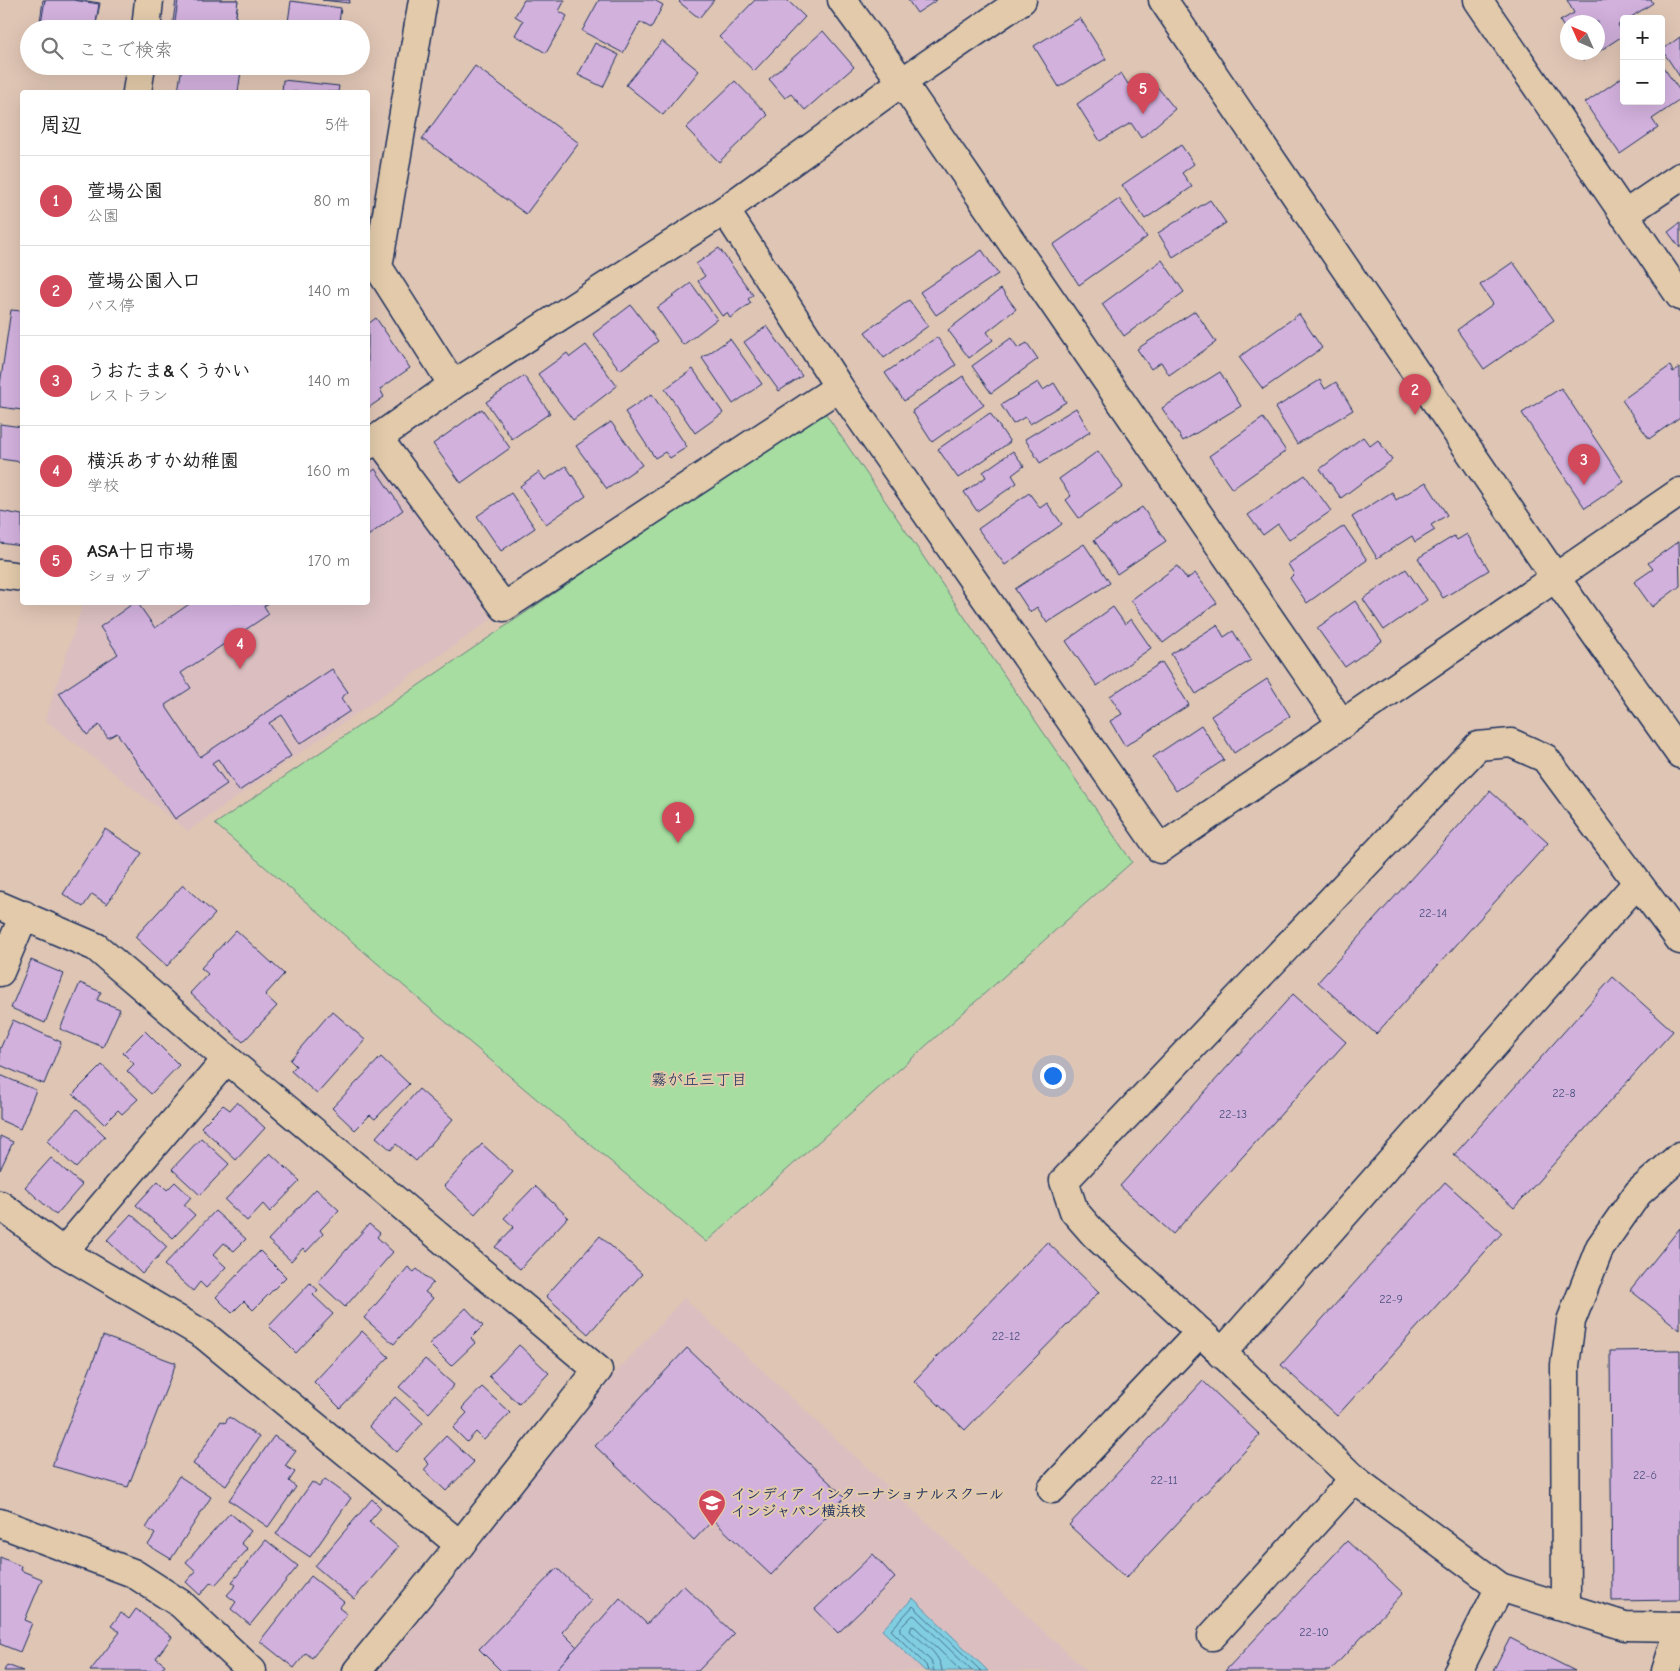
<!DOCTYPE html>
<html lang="ja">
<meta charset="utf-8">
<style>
:root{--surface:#fff;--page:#f2f2f2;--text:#222;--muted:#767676;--line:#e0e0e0;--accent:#d1495b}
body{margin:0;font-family:"Comic Neue","Klee One",sans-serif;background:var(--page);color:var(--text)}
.controls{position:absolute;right:15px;top:15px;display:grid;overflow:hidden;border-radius:5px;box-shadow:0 5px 20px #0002}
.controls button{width:45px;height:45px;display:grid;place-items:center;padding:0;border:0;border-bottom:1px solid var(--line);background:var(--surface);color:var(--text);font:25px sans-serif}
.compass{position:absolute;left:1560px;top:15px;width:45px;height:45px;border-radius:50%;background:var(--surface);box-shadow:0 5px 20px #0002;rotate:315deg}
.you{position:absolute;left:1052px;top:1075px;width:18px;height:18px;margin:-12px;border:4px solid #fff;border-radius:50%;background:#1a73e8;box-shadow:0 0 0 8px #1a73e833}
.badge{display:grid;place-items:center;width:32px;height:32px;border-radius:50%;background:var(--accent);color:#fff;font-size:16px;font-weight:700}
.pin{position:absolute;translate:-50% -41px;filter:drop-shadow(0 1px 2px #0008)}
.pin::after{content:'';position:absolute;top:26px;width:18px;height:15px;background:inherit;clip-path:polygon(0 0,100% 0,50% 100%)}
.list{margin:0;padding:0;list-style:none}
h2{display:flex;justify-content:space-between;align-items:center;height:65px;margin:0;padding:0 20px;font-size:21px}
h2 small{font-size:16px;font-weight:400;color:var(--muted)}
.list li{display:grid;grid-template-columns:32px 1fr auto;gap:15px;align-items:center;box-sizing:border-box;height:90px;padding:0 20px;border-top:1px solid var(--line)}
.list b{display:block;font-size:19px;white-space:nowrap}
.list p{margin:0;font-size:16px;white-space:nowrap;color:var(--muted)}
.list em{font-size:16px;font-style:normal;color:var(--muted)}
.icon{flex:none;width:28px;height:28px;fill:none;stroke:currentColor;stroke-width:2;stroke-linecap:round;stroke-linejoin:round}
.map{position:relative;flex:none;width:1680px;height:1671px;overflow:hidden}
.search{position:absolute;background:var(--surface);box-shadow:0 5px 20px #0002;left:20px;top:20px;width:350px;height:55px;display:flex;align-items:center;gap:12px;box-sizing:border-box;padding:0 18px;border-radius:28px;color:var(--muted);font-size:19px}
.panel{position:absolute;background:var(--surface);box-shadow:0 5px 20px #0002;left:20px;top:90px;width:350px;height:515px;border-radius:5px}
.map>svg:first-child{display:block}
.built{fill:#dbbfc0}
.green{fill:#a7dda0;stroke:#61867f}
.water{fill:#81cee0;stroke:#588eac}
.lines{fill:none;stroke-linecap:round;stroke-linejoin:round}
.shore{stroke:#446f92;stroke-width:1}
.building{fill:#d2b1dd;stroke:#1b2f5e}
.minor-casing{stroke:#1b2f5e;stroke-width:31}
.minor{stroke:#e2caaa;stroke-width:28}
.labels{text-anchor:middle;stroke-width:4;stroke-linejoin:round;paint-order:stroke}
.number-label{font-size:12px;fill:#49507e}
.poi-label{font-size:15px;font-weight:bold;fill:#1b2f5e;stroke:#e2caaa;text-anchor:start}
.neighbourhood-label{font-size:16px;fill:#1b2f5e;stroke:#e2caaa}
</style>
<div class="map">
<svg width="1680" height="1671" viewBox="0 0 1680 1671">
<rect width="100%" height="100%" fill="#dfc5b4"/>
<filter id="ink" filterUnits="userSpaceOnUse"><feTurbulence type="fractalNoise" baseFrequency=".02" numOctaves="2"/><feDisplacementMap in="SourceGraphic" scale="10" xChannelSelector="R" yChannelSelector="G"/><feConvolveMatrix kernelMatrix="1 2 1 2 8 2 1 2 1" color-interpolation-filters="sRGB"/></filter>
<g filter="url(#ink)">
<g class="built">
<polygon points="378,457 492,619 188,831 45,720 83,603 368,602 368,464"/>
<polygon points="684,1298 1087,1671 379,1671 606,1383"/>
</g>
<polygon class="green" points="823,410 1132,862 706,1242 468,1041 215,824"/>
<polygon class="water" points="913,1598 988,1671 925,1671 882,1630"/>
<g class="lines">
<g class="shore">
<polyline points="928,1671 926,1665 891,1630 913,1606 981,1671"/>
<polyline points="934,1671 931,1661 900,1631 900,1628 913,1615 915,1616 972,1671"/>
<path d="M942,1671C941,1654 922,1642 910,1631L912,1626L915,1627L961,1671"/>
</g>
</g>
<g class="building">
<polygon points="43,0 81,0 100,3 95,29 39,29"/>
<polygon points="45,0 73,0 99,4 95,29 40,29"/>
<polygon points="176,0 238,0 234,29 172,29"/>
<polygon points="178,0 238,0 234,29 174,29"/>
<polygon points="322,0 350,0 349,3"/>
<polygon points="524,0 565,0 559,11 567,16 546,53 515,35 523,21 515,16"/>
<polygon points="599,0 654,0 663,5 651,28 640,22 623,53 582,31"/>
<polygon points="681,0 714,0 699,18 679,2"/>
<polygon points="755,0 787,0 805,17 754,71 719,37"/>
<polygon points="908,0 937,0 917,13"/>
<polygon points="1567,0 1651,0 1653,3 1628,19 1624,19 1624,21 1618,25 1624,35 1598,52 1598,22 1568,22 1568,34 1560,21 1574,13"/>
<polygon points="291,1 341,8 338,29 287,29"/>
<polygon points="1080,18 1106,59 1059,87 1034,46"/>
<polygon points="823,31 854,67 805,110 791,94 785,98 769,79"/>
<polygon points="1680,37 1680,77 1662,50"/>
<polygon points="662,41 699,71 663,115 626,85"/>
<polygon points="595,43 619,55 603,87 578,75"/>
<polygon points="1579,52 1596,52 1583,60"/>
<polygon points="1661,64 1680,91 1680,100 1652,119 1658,128 1620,154 1585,103 1624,76 1624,101 1661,101"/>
<polygon points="182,66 209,66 241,71 238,92 178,92"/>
<polygon points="283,66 334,66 333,75 283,68"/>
<polygon points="475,66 579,143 526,214 422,139"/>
<polygon points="1121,73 1128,84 1147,74 1175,109 1141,138 1131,123 1100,141 1077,104"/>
<polygon points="283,80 339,86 338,92 282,92"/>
<polygon points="735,81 768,115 719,162 686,128"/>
<polygon points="1181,145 1194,164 1182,173 1192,187 1145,219 1122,185"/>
<polygon points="1119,199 1147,237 1079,285 1053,245"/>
<polygon points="1210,200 1226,223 1173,257 1158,233"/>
<polygon points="1680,223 1680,248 1668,232"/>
<polygon points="719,248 753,295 748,299 751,303 730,318 727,313 722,316 698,281 705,276 696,264"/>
<polygon points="982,250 998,274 936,315 920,292"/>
<polygon points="1162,260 1184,292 1124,336 1102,304"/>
<polygon points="1513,262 1554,320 1484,369 1457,330 1493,304 1480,285"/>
<polygon points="691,283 717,319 683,345 657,308"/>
<polygon points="1001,289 1016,309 987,332 993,340 969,358 948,330"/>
<polygon points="909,300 928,326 884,358 865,332"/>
<polygon points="631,305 658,341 620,370 593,334"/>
<polygon points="11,310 22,311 22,410 0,407 0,385"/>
<polygon points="1195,311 1216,342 1169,375 1161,362 1151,369 1137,349"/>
<polygon points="1299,314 1322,348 1263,389 1239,357"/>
<polygon points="376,318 410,368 380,389 384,397 368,408 368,324"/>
<polygon points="767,326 802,376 779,391 744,342"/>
<polygon points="937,337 956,365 904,401 885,373"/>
<polygon points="1011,338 1018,348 1027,343 1038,359 991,393 972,366"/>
<polygon points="730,339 762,384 733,404 702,358"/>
<polygon points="586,345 617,386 573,420 538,374 567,353 570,357"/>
<polygon points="1670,366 1673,372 1680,367 1680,417 1649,439 1622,400"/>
<polygon points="693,369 723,413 695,433 665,389"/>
<polygon points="1220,372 1241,406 1183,441 1162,408"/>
<polygon points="524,376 550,413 512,439 486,402"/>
<polygon points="963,376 984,405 932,442 912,411"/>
<polygon points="1320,380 1325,389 1336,382 1353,410 1297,444 1275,408"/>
<polygon points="1038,382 1043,390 1054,383 1066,402 1030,424 1025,417 1013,424 1001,405"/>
<polygon points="1561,388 1624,482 1585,508 1522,413"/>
<polygon points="652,394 687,447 670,458 665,452 655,458 625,412"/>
<polygon points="1076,408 1090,432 1040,463 1025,439"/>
<polygon points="482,409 510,448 461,483 433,444"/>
<polygon points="990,413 1010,442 958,478 938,449"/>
<polygon points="1263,418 1286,451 1232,489 1209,456"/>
<polygon points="611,422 642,465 607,489 576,446"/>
<polygon points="0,424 22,427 22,462 0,459"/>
<polygon points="1363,437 1370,446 1378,440 1392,460 1341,498 1320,469"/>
<polygon points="1013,451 1024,466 1012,475 1017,483 977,511 964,492 986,477 983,472"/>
<polygon points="1098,451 1123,487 1079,518 1066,500 1071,496 1059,479"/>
<polygon points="566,466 586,496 546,524 520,486 539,472 545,480"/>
<polygon points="375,469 403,510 368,536 368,475"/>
<polygon points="1305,475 1331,511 1289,540 1278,524 1263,535 1248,515"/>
<polygon points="1426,482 1447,515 1431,525 1435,530 1415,542 1412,536 1377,558 1352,517 1392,492 1396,500"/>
<polygon points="511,493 535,528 501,551 477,516"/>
<polygon points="1029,493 1040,508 1047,503 1062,524 1005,565 978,529"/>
<polygon points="1142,507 1166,541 1117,574 1094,540"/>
<polygon points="0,511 22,515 22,546 0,543"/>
<polygon points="1344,526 1367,560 1307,603 1290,578 1294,574 1288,564"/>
<polygon points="1467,534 1489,570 1443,598 1418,558 1454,536 1457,540"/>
<polygon points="1679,541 1680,586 1652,607 1634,582 1653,569 1648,563"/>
<polygon points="1084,544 1110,583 1047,623 1037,607 1030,612 1015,589"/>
<polygon points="1177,566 1187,579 1195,573 1217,603 1163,643 1131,600"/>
<polygon points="1406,569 1427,600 1384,630 1363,599"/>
<polygon points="1355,601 1382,641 1345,667 1317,628"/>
<polygon points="135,602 137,602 155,628 192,602 270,602 264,606 269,614 181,673 191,688 165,705 200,757 332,669 348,692 341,698 350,711 300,744 282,715 269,723 291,756 239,791 218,759 212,763 227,784 175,819 117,733 108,738 99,725 87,735 59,693 118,654 100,627"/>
<polygon points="1113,607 1125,624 1131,619 1151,648 1097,686 1066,641"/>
<polygon points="1217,625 1224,637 1233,631 1251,660 1196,694 1171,654"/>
<polygon points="1162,662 1189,705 1125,746 1110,721 1122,714 1110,696"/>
<polygon points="1267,679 1290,716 1234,753 1211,716"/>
<polygon points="1201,725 1224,760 1176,791 1153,757"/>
<polygon points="1490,791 1548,843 1376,1034 1318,982"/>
<polygon points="105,829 142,853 107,904 92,894 83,907 63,894"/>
<polygon points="183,885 215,914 167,966 135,937"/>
<polygon points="236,930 284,974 265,995 277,1006 243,1042 190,993 208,974 201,968"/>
<polygon points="31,960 64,974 45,1023 11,1008"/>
<polygon points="1613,977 1673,1031 1514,1208 1454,1155"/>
<polygon points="80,983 101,992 97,1000 120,1009 103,1047 60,1029"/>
<polygon points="1293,994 1346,1042 1173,1234 1120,1186"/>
<polygon points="332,1011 365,1040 317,1094 291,1071 296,1066 290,1060"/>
<polygon points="13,1020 61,1042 44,1084 0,1065 0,1049"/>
<polygon points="145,1031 179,1065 151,1094 127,1071 134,1064 123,1053"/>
<polygon points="381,1057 409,1084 375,1119 370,1115 355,1130 332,1108"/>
<polygon points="102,1065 138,1099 122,1114 118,1110 104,1124 73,1094"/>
<polygon points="0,1075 36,1090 20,1129 0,1120"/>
<polygon points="419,1089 453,1119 416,1161 396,1144 391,1150 376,1137"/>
<polygon points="237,1102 265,1128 236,1160 201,1127 223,1105 230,1110"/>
<polygon points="77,1109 105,1136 76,1168 47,1141"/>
<polygon points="0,1136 13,1142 0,1170"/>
<polygon points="201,1138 229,1164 200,1195 172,1169"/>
<polygon points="482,1144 513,1172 475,1214 444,1186"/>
<polygon points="270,1153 300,1181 270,1212 263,1204 247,1221 225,1200"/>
<polygon points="51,1158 82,1185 56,1215 25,1187"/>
<polygon points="158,1181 167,1190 175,1182 191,1197 184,1205 195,1215 173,1238 136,1205"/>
<polygon points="1445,1182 1502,1233 1337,1416 1281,1365"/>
<polygon points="535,1186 568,1217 520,1269 495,1247 514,1227 504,1218"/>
<polygon points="316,1189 339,1210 320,1230 323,1234 306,1252 303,1248 291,1261 268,1240"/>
<polygon points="215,1211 246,1239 234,1251 224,1243 213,1255 226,1267 206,1288 200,1282 193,1291 164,1265"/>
<polygon points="131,1214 167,1247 142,1274 107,1240"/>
<polygon points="369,1224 380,1233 377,1237 393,1252 345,1307 318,1282"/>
<polygon points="1680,1228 1680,1330 1630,1290"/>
<polygon points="600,1236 642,1274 588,1334 546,1296"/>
<polygon points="1047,1242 1099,1292 965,1430 914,1381"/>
<polygon points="260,1251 286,1277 253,1310 244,1301 232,1313 216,1297"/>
<polygon points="408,1267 414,1272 417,1269 433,1283 425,1292 433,1298 394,1344 364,1318"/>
<polygon points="310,1283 318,1290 313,1295 333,1314 296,1353 269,1326"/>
<polygon points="466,1308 483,1326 471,1338 475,1343 451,1366 429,1344"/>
<polygon points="362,1331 389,1357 340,1408 314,1382"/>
<polygon points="103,1336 176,1363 128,1487 52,1466"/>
<polygon points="519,1345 549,1373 519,1404 489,1376"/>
<polygon points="687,1348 845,1497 771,1575 713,1520 694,1540 595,1446"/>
<polygon points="1680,1350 1680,1600 1612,1601 1610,1351"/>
<polygon points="425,1359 454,1385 429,1413 399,1387"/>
<polygon points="1203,1381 1260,1435 1126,1578 1069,1525"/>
<polygon points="482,1387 510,1413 484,1440 476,1432 467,1442 453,1428 467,1413 462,1408"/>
<polygon points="395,1397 423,1423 397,1452 369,1426"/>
<polygon points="229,1417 259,1437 226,1486 193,1464 221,1421 225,1423"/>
<polygon points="274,1436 296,1451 285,1466 295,1472 289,1481 296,1487 268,1527 229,1500"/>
<polygon points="446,1436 474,1462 446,1491 424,1470 429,1464 424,1459"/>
<polygon points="179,1476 211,1497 171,1559 148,1545 155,1534 146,1528"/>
<polygon points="325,1479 351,1498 310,1557 276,1534 312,1482 319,1487"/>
<polygon points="372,1499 381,1508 369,1522 398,1547 354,1599 315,1566"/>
<polygon points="230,1513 251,1531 241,1543 248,1549 215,1585 211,1582 200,1595 186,1582 196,1571 186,1562"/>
<polygon points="266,1540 298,1566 250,1625 231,1609 236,1602 227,1595 236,1585 232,1582"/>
<polygon points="1347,1541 1403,1593 1330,1671 1225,1671"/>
<polygon points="873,1554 895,1578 838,1633 815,1609"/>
<polygon points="0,1557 21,1566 20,1570 42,1579 25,1620 32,1623 20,1652 0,1644"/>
<polygon points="557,1568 591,1601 562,1632 577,1647 555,1671 501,1671 479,1649"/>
<polygon points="311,1576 344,1602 339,1608 347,1614 312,1658 306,1653 294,1668 260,1641"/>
<polygon points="683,1585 734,1634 698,1671 555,1671 620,1598 647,1624"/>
<polygon points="136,1609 172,1637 156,1658 165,1665 160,1671 90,1671 120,1632 111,1626 121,1613 129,1619"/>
<polygon points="1510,1638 1575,1671 1493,1671"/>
<polygon points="7,1665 23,1671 4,1671"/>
</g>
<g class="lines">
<g class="minor-casing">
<g id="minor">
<polyline points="423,0 378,267 453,385"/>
<polyline points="842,0 902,82 1342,724"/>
<polyline points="1163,0 1555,577 1680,754"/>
<polyline points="1478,0 1680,296"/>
<polyline points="146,29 149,0"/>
<polyline points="137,92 141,66"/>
<polyline points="725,210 839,387 1160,849 1680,492"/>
<polyline points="1624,215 1680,177"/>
<polyline points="378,438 504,607 839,387"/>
<polyline points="368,445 453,385 725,210 902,82 1022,0"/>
<polyline points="0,574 22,577"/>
<polyline points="0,906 96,947 227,1059 598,1370 460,1545 357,1671"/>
<polyline points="1680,940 1545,758 1511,743 1478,746 1064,1181 1074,1211 1095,1235 1200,1332 1354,1479 1500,1587 1625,1626 1680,1627"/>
<polyline points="0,972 24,915"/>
<polyline points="0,1205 63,1252 204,1335 460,1545"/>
<polyline points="63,1252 227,1059"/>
<polyline points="1221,1354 1637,883"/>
<polyline points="1052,1489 1200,1332"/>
<polyline points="0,1523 133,1573 181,1604 252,1671"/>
<polyline points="1566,1607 1565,1365 1571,1321 1600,1247 1638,1193 1680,1156"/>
<polyline points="1212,1636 1354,1479"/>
<polyline points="1458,1671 1500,1587"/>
<polyline points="1666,1671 1680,1627"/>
</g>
</g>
<use href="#minor" class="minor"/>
</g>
</g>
<defs>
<g id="school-pin" transform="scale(1.4375)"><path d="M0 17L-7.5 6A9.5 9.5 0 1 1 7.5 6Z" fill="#d1495b" stroke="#e2caaa"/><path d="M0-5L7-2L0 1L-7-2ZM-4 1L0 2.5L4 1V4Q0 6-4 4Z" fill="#fff"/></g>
</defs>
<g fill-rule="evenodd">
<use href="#school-pin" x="712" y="1503"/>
</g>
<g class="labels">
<g class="number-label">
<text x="1433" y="917">22-14</text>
<text x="1564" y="1097">22-8</text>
<text x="1233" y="1118">22-13</text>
<text x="1391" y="1303">22-9</text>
<text x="1006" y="1340">22-12</text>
<text x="1645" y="1479">22-6</text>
<text x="1164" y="1484">22-11</text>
<text x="1314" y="1636">22-10</text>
</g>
<g class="poi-label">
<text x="731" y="1499">インディア インターナショナルスクール<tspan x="731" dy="17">インジャパン横浜校</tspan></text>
</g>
<g class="neighbourhood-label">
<text x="699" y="1085">霧が丘三丁目</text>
</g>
</g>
</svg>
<div class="controls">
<button>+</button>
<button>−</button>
</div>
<svg class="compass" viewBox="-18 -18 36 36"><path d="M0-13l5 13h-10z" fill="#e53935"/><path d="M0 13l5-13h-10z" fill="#767676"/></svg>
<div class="you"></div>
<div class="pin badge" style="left:678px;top:843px">1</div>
<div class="pin badge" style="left:1415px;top:415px">2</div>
<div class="pin badge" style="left:1584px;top:485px">3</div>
<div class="pin badge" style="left:240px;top:669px">4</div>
<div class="pin badge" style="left:1143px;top:114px">5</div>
<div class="search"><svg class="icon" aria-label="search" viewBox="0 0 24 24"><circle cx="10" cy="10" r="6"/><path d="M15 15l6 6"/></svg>ここで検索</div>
<section class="panel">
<h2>周辺<small>5件</small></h2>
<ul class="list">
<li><span class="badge">1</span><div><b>萱場公園</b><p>公園</p></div><em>80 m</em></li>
<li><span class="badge">2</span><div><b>萱場公園入口</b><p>バス停</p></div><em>140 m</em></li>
<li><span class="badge">3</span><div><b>うおたま&amp;くうかい</b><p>レストラン</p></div><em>140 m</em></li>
<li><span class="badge">4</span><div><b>横浜あすか幼稚園</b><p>学校</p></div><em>160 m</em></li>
<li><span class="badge">5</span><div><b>ASA十日市場</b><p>ショップ</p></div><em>170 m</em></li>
</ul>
</section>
</div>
